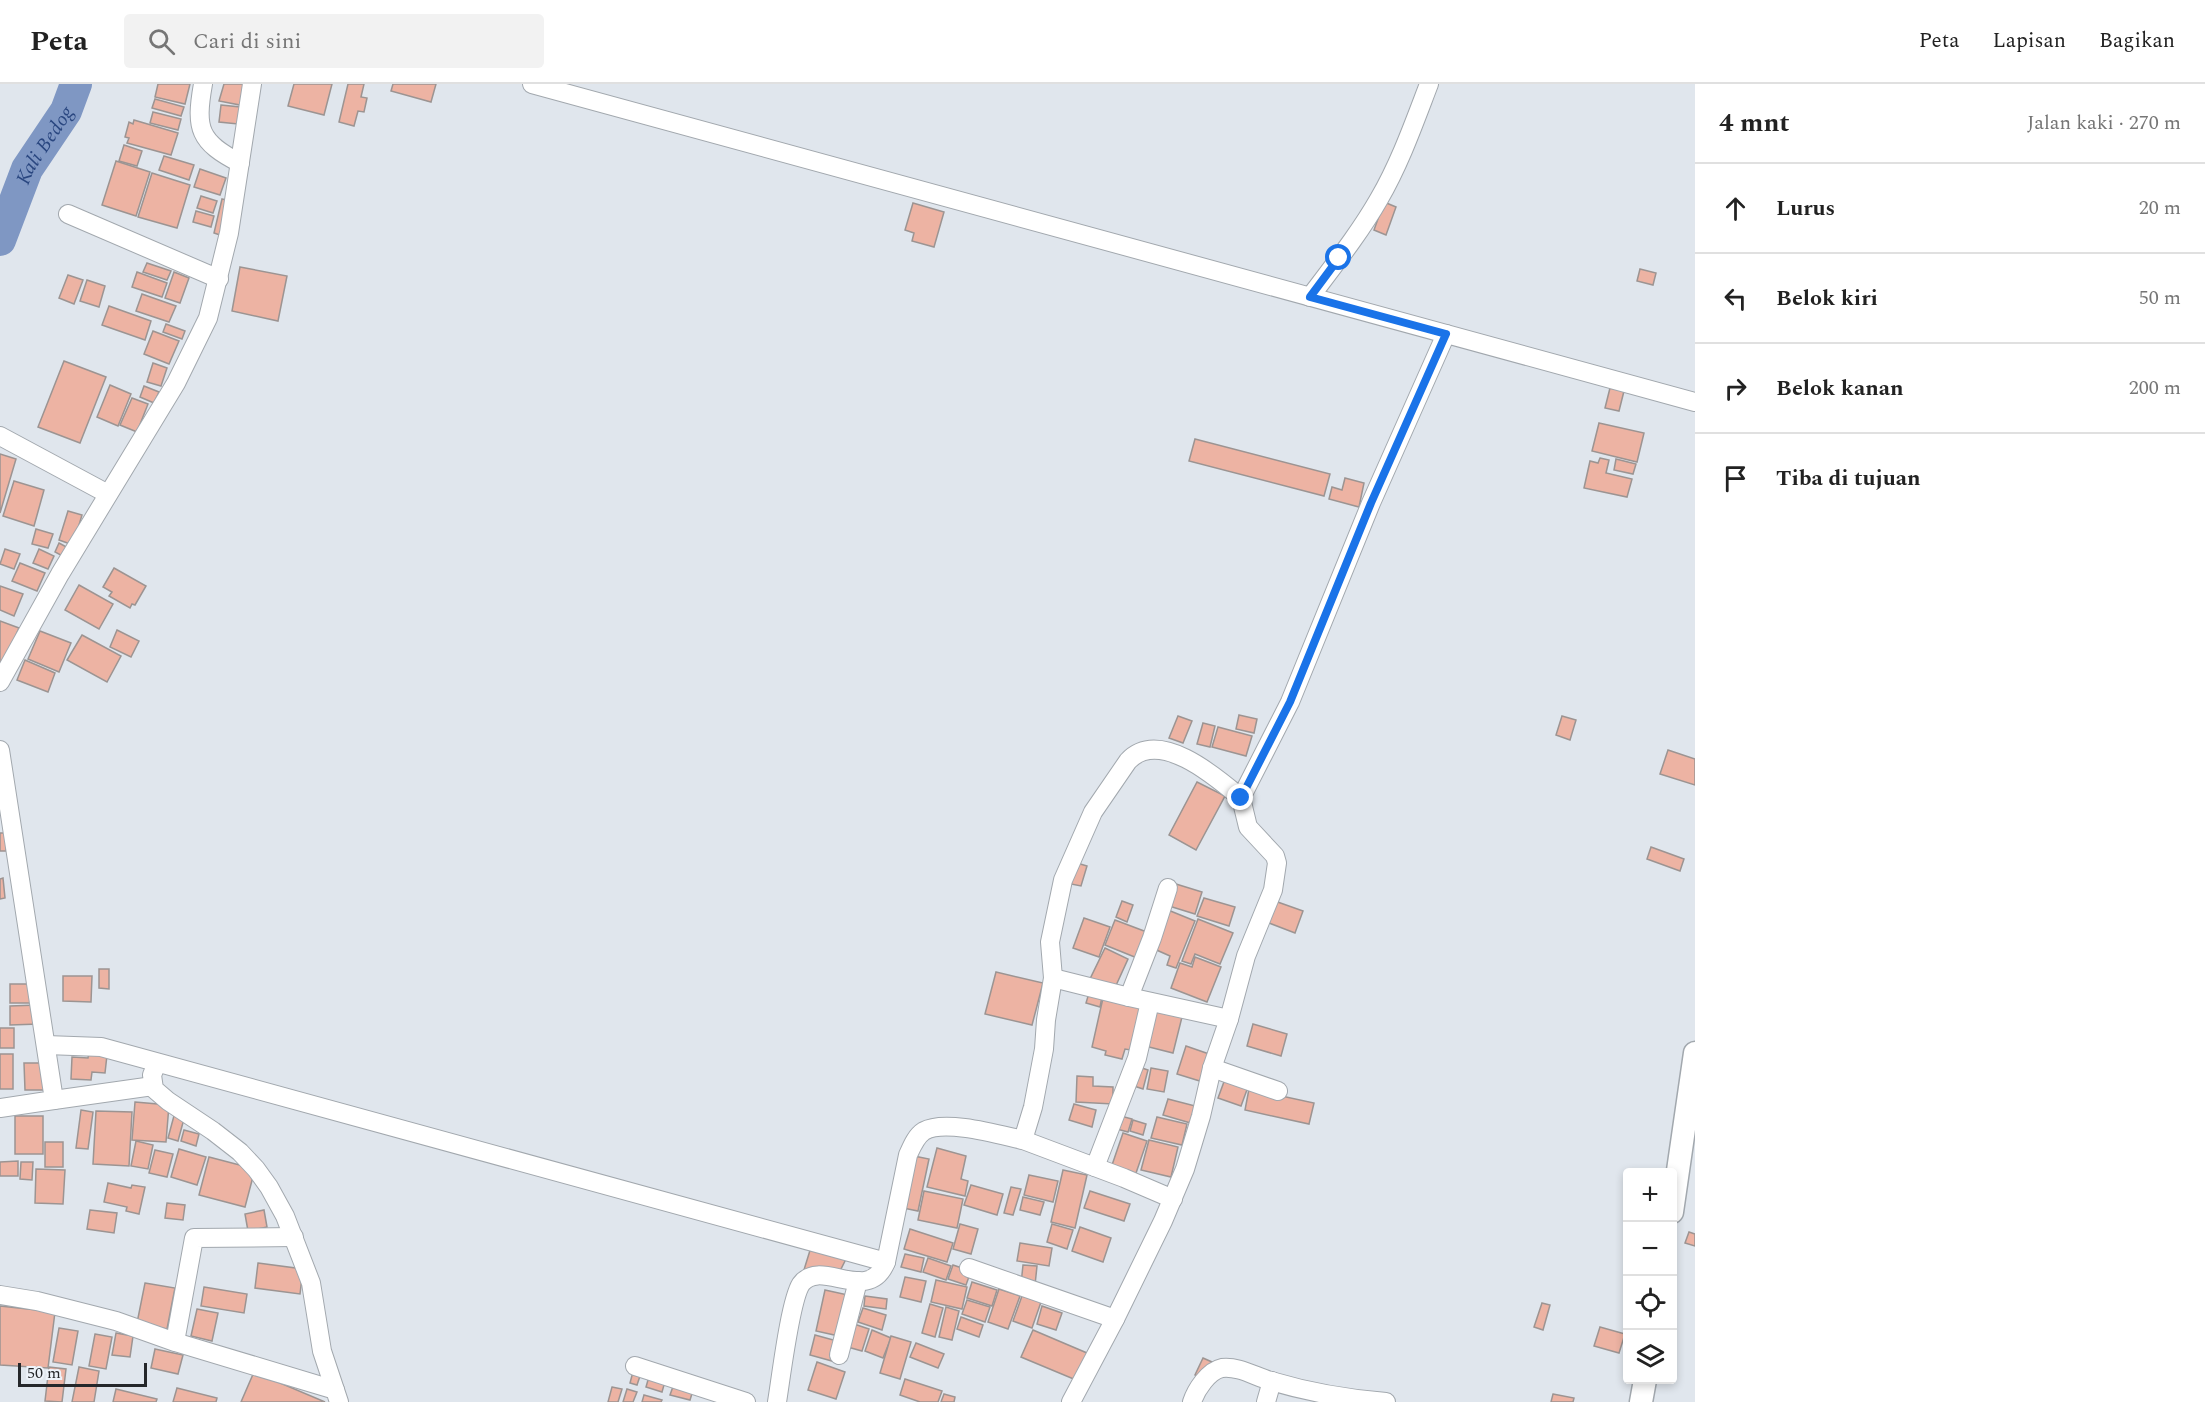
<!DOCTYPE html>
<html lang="id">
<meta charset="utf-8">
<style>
:root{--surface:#fff;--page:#f2f2f2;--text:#222;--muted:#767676;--line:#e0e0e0}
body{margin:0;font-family:Spectral,serif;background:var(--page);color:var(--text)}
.controls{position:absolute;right:18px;bottom:18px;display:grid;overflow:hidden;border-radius:6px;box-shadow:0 3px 9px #0003}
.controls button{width:54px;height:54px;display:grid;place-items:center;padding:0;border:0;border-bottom:2px solid var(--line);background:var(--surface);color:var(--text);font:30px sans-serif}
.scale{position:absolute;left:18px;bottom:15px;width:129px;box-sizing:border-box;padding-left:6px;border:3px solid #25272a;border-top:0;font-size:16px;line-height:21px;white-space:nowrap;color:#25272a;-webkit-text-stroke:4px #eef3fa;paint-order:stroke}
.stop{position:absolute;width:18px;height:18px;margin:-14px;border:4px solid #1a73e8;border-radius:50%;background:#fff}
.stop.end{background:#1a73e8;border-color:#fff;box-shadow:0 2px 6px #0008}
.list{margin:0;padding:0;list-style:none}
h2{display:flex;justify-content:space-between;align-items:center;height:78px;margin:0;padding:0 24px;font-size:26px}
h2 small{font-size:20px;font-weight:400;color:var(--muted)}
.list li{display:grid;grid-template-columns:39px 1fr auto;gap:18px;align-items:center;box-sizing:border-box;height:90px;padding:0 24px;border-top:2px solid var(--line)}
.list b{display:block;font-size:22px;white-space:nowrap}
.list em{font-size:20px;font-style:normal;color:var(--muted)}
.icon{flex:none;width:33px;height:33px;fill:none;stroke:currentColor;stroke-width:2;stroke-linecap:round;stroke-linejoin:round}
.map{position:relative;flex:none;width:1695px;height:1318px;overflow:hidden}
header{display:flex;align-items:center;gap:36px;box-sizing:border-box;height:84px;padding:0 30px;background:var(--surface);border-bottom:2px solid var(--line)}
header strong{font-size:28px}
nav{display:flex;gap:33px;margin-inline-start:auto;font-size:21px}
.search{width:420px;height:54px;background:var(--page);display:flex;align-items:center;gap:15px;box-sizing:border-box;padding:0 21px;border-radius:6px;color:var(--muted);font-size:22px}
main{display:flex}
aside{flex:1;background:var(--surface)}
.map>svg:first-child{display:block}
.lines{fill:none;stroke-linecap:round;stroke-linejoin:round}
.river{stroke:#7f97c3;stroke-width:32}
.building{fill:#edb3a3;stroke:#9c9492;stroke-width:1.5}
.minor-casing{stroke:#a2a8ae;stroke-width:20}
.major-casing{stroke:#a2a8ae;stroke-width:25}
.minor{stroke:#fff;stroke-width:18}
.major{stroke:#fff;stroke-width:22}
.route{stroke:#1a73e8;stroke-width:8}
.labels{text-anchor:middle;stroke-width:4.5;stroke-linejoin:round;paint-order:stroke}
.water-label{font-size:20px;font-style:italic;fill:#2a4780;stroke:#eef3fa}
</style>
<header>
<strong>Peta</strong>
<div class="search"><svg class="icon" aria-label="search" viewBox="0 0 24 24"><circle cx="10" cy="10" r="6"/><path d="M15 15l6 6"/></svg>Cari di sini</div>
<nav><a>Peta</a><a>Lapisan</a><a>Bagikan</a></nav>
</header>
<main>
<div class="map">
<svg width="1695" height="1318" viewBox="0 0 1695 1318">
<rect width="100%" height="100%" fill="#e0e6ed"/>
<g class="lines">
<path class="river" id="s1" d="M0,156L27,85L66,27L76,0"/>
</g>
<g class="building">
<polygon points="158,0 190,0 185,20 155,13"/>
<polygon points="224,0 244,0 240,21 219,17"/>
<polygon points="294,0 332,0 324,31 288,22"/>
<polygon points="348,0 364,0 361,13 367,14 364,28 358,27 354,42 339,38"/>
<polygon points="393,0 436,0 431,18 391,7"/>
<polygon points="155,15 184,23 181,32 152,24"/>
<polygon points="221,21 240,23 238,40 219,38"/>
<polygon points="153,28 181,35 178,46 150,39"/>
<polygon points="134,36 178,49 171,71 127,59 129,54 125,53 129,38 133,40"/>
<polygon points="124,61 142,67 137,82 119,77"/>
<polygon points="164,72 194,81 189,96 159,86"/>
<polygon points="116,77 150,88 136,132 102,121"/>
<polygon points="200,85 226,94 220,111 194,103"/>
<polygon points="152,89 190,101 177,144 138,133"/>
<polygon points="201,112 217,117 213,129 197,124"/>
<polygon points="222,115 232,117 223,152 214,149"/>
<polygon points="1384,118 1396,123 1386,151 1374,146"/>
<polygon points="913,119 944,128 934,163 912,157 914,149 905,146"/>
<polygon points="196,127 214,132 211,143 193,138"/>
<polygon points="147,179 171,187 167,196 143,188"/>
<polygon points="240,183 287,192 278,237 232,227"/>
<polygon points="1640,185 1656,189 1653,201 1637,197"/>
<polygon points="137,188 167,199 162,213 132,203"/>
<polygon points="174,188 189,194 180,219 165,214"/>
<polygon points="68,191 83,196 74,220 59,214"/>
<polygon points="87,196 105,202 99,223 80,217"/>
<polygon points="142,210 176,222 169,238 136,227"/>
<polygon points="109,222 151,237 145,256 102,241"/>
<polygon points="166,240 185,247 182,255 163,248"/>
<polygon points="153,247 179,257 169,280 144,270"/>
<polygon points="64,277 106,293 80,359 38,343"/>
<polygon points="153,279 167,284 161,302 147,298"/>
<polygon points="110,301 131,310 118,342 97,333"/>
<polygon points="144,302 159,308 154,319 140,313"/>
<polygon points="1610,304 1624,307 1619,327 1605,324"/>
<polygon points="132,314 148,320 137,348 120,341"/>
<polygon points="1599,339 1644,349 1637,378 1592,367"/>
<polygon points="1195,355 1330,390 1324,412 1189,377"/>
<polygon points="0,370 16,375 0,429"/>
<polygon points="1600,374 1609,376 1606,389 1632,395 1627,413 1584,404 1590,377 1598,379"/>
<polygon points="1616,375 1636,380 1633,390 1614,386"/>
<polygon points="1345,394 1364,399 1359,423 1329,415 1332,403 1342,406"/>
<polygon points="14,397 44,406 34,442 3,432"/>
<polygon points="68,427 82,431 73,461 59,456"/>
<polygon points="36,445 53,450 48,464 32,460"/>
<polygon points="59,459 72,466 68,475 55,468"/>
<polygon points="5,465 20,470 14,485 0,480"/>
<polygon points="39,465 54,472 48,485 33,479"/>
<polygon points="20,479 45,489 37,507 12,497"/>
<polygon points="114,484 146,502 135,521 132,520 130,524 109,512 112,508 103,503"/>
<polygon points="79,501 113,520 99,545 65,526"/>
<polygon points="0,502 23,510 14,532 0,526"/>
<polygon points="0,537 19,544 0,588"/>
<polygon points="117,546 139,557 131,573 110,563"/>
<polygon points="40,547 71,559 59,588 28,575"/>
<polygon points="82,551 121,572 107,598 67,576"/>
<polygon points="25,576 55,589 48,608 17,596"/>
<polygon points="1239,631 1257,635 1254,649 1236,645"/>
<polygon points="1178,632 1192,637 1183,659 1169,654"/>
<polygon points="1562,632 1576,636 1570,656 1556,651"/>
<polygon points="1203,639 1215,642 1210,663 1197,660"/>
<polygon points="1218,643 1252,652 1246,672 1212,663"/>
<polygon points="1668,666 1695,675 1695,701 1660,690"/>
<polygon points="1197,698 1225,712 1196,766 1169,751"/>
<polygon points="0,749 7,749 6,767 0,767"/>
<polygon points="1651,763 1684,775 1680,787 1647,775"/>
<polygon points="1077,779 1087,782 1081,802 1071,800"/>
<polygon points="3,794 5,814 0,815 0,795"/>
<polygon points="1176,800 1202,808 1195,830 1169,822"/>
<polygon points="1204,814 1235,823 1229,842 1197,832"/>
<polygon points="1272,816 1303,827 1295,849 1264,837"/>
<polygon points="1122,817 1133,821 1127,838 1116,833"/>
<polygon points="1168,826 1195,837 1176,884 1167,881 1170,872 1152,864"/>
<polygon points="1084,834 1110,843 1099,873 1073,864"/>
<polygon points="1198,835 1233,849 1220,880 1195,870 1191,880 1182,877"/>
<polygon points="1115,836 1152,850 1142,876 1105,861"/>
<polygon points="1105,864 1128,875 1113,908 1089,897"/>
<polygon points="1195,873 1221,883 1207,918 1171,904 1180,879 1192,883"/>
<polygon points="99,885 109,885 109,905 99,904"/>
<polygon points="996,888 1043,899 1032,941 985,930"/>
<polygon points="63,892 92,892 91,918 63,917"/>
<rect x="10" y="900" width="23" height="19"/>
<polygon points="1089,909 1102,913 1100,923 1086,919"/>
<polygon points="1103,914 1147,925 1137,967 1125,965 1122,975 1105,971 1106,967 1092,963"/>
<polygon points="38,921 39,940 10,941 10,922"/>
<polygon points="1151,921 1183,929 1173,969 1141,961"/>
<polygon points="1253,940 1287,950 1281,972 1247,962"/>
<rect x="0" y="944" width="14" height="20"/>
<polygon points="1186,962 1212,971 1203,998 1177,990"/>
<polygon points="89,968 107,971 105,989 92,988 91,996 71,995 72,973 88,974"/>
<rect x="0" y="970" width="13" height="35"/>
<polygon points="24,979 46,979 47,1006 25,1006"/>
<polygon points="1136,982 1148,986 1143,1005 1131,1001"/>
<polygon points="1151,984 1168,987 1164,1008 1147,1005"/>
<polygon points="1077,992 1093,993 1093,1002 1113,1003 1113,1020 1076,1018"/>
<polygon points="1225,995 1248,1003 1241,1022 1218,1014"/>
<polygon points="1249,1005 1314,1019 1309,1040 1245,1026"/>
<polygon points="1168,1015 1199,1023 1194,1040 1163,1031"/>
<polygon points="135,1018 169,1021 166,1058 132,1056"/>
<polygon points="1074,1020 1096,1026 1092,1043 1069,1036"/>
<polygon points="81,1026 93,1028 88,1065 76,1064"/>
<polygon points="96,1027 132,1028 129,1082 93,1080"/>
<polygon points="175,1028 185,1031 178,1057 168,1054"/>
<polygon points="1117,1031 1132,1035 1128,1048 1113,1044"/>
<rect x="15" y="1032" width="28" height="38"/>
<polygon points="1157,1033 1187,1040 1182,1061 1151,1054"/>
<polygon points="1133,1036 1146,1040 1143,1051 1130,1047"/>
<polygon points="184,1046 199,1050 196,1062 181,1057"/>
<polygon points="1123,1049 1147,1057 1135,1092 1111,1084"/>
<polygon points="1149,1056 1178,1063 1171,1093 1141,1086"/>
<polygon points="136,1057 153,1061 148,1085 131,1082"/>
<rect x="45" y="1058" width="18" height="25"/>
<polygon points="937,1064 966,1072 961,1095 968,1097 965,1112 927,1103"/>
<polygon points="179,1065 206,1073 197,1101 171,1093"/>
<polygon points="155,1066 173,1070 167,1093 149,1089"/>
<polygon points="914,1072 929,1075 918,1127 903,1124"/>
<polygon points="209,1073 255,1085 245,1123 199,1111"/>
<polygon points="18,1077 18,1092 0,1092 0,1078"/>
<polygon points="21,1078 33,1078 32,1096 20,1095"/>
<polygon points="36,1085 65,1086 63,1120 35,1119"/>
<polygon points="1063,1086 1087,1091 1075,1144 1051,1138"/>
<polygon points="1029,1091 1058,1097 1053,1118 1024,1111"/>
<polygon points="108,1099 131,1104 132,1101 145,1103 139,1130 126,1127 127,1123 104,1118"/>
<polygon points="971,1101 1003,1110 997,1131 964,1121"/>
<polygon points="1011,1103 1021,1105 1013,1131 1004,1129"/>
<polygon points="924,1107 963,1115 957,1144 918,1136"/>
<polygon points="1090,1107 1130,1120 1124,1137 1084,1124"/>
<polygon points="1023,1113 1044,1118 1040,1131 1020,1126"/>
<polygon points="167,1119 185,1121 183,1136 165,1134"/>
<polygon points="90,1126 117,1129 114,1149 87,1145"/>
<polygon points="264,1126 267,1143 248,1147 245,1130"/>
<polygon points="960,1140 978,1145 971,1170 953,1165"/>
<polygon points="1052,1140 1073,1146 1067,1165 1047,1158"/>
<polygon points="1080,1143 1111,1154 1103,1178 1072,1167"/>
<polygon points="910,1145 953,1159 947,1178 904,1165"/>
<polygon points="1689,1148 1695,1150 1695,1162 1685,1159"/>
<polygon points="1020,1159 1052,1164 1049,1182 1017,1177"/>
<polygon points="812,1160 848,1171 838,1191 803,1189"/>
<polygon points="905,1170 924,1174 921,1188 901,1183"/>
<polygon points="928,1174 951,1182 946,1196 923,1188"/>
<polygon points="258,1179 303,1185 300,1210 255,1204"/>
<polygon points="953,1181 971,1187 966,1201 948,1195"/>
<polygon points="1023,1181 1037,1182 1035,1201 1021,1200"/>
<polygon points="905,1193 926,1197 921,1218 900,1213"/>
<polygon points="936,1196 967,1203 962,1225 931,1218"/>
<polygon points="972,1198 997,1206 992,1222 967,1214"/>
<polygon points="145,1199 175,1204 167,1245 137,1239"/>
<polygon points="204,1203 247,1210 244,1229 201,1222"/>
<polygon points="999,1205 1020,1212 1008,1245 988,1238"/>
<polygon points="825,1206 848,1211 839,1252 816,1247"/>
<polygon points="865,1212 887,1215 886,1225 864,1222"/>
<polygon points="1022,1212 1041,1218 1032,1244 1013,1237"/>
<polygon points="967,1216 990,1223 985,1238 962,1230"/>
<polygon points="1542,1219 1550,1221 1543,1246 1534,1243"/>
<polygon points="930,1220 943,1224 935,1253 922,1249"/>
<polygon points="0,1222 55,1228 48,1284 0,1281"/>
<polygon points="1042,1222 1062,1229 1056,1246 1037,1240"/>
<polygon points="946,1223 959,1227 952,1256 939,1253"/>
<polygon points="863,1224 886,1231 882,1246 858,1238"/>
<polygon points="197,1225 218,1229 212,1257 191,1252"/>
<polygon points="961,1233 983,1241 979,1253 957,1245"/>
<polygon points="851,1239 869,1245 862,1267 844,1262"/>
<polygon points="1600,1243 1625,1250 1619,1269 1594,1262"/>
<polygon points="59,1244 78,1247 72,1281 53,1278"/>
<polygon points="872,1246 891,1254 883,1274 865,1267"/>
<polygon points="1033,1246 1087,1269 1076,1296 1021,1273"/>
<polygon points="116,1249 133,1252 130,1273 112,1271"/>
<polygon points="95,1250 112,1253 106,1285 89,1282"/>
<polygon points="815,1251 837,1257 832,1277 810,1271"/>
<polygon points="891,1252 911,1258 900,1295 880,1289"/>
<polygon points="916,1259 944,1270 938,1284 910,1273"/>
<polygon points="155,1265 183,1271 178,1290 151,1284"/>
<polygon points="1203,1274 1212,1278 1204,1296 1195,1291"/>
<polygon points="817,1278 845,1288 836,1315 808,1306"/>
<polygon points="49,1283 66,1285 62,1318 45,1317"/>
<polygon points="79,1283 99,1287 94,1318 72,1318"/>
<polygon points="634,1284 642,1286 637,1301 630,1299"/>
<polygon points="254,1288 325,1318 241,1318"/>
<polygon points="650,1289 666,1294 662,1308 646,1303"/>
<polygon points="905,1295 942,1307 938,1318 920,1318 900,1311"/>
<polygon points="675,1297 694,1303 690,1316 670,1311"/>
<polygon points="612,1303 622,1305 618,1318 608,1318"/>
<polygon points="177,1304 217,1314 216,1318 173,1318"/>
<polygon points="116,1305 157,1315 156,1318 113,1318"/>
<polygon points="627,1305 637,1308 633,1318 623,1318"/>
<polygon points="944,1310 955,1313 954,1318 941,1318"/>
<polygon points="1553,1310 1574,1314 1573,1318 1551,1318"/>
<polygon points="644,1311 662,1316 661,1318 642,1318"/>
</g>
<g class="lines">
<g class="minor-casing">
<g id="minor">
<path d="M203,0C195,45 199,58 240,79"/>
<polyline points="532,0 1695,318"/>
<polyline points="68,130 219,195"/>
<path d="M1310,213C1334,181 1359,150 1379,115C1400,79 1414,39 1429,0"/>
<polyline points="0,352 108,410"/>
<polyline points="0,598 60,490 176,299 208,234 229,149 252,0"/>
<polyline points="0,666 54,1016 0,1024"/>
<polyline points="1053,894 1129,913 1229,935"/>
<polyline points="1129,913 1152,854 1168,804"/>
<path d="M46,961L101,963L886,1178L908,1071C912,1062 916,1052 924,1047C945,1035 1000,1051 1023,1056L1033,1023L1044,965L1046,936L1053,894L1050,858L1063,796L1093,728L1128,677C1159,644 1215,692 1241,714L1290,618L1371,419L1446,250"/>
<polyline points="157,979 152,991 154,1005 168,1017 213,1047 240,1068 256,1085 269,1103 285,1132 311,1199 322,1267 335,1306"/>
<polyline points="1212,984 1278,1007"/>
<polyline points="54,1016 153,1002"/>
<polyline points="1023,1056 1124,1094 1173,1115"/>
<polyline points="1095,1083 1137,974 1150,918"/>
<polyline points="969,1184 1115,1235"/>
<polyline points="0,1211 37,1217 116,1237 175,1258 335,1306 339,1318"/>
<polyline points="175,1258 194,1154 294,1153"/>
<polyline points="839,1271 858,1197"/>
<polyline points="635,1282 746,1318"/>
<path d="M777,1318C781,1294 790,1217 801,1200C821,1173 868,1222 886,1178"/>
<polyline points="1071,1318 1115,1235 1163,1137 1185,1085 1201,1032 1212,984 1229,935 1246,872 1273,806 1277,779 1275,772 1248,743 1241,714"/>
<path d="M1192,1318C1196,1306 1208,1287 1222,1284C1239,1282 1256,1293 1271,1297C1308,1308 1348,1315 1386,1318"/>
<polyline points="1266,1318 1272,1297"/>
</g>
</g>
<g class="major-casing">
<g id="major">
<polyline points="1672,1128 1695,969"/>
<polyline points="1641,1318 1645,1296"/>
</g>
</g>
<use href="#minor" class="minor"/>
<use href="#major" class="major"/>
</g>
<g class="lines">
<polyline class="route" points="1241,714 1290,618 1371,419 1446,250 1310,213 1339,174"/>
</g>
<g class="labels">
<g class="water-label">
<text dy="7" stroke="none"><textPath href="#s1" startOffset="105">Kali Bedog</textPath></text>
</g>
</g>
</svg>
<div class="controls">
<button>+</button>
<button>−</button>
<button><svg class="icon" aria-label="locate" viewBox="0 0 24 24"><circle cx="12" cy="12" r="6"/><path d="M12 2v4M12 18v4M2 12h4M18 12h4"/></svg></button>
<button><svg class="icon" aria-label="layers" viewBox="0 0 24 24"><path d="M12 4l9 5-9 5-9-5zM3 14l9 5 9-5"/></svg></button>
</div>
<div class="scale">50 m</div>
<div class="stop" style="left:1339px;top:174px"></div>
<div class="stop end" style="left:1241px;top:714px"></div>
</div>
<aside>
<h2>4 mnt<small>Jalan kaki · 270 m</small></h2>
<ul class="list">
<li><svg class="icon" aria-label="ahead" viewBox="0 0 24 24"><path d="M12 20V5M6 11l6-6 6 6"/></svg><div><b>Lurus</b></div><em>20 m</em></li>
<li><svg class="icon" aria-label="left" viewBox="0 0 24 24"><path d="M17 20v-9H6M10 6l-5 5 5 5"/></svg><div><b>Belok kiri</b></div><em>50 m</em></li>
<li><svg class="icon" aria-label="right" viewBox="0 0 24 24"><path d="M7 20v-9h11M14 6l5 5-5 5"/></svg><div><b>Belok kanan</b></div><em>200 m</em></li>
<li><svg class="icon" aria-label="arrive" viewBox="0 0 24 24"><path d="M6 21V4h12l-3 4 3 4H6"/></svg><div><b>Tiba di tujuan</b></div></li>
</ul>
</aside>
</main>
